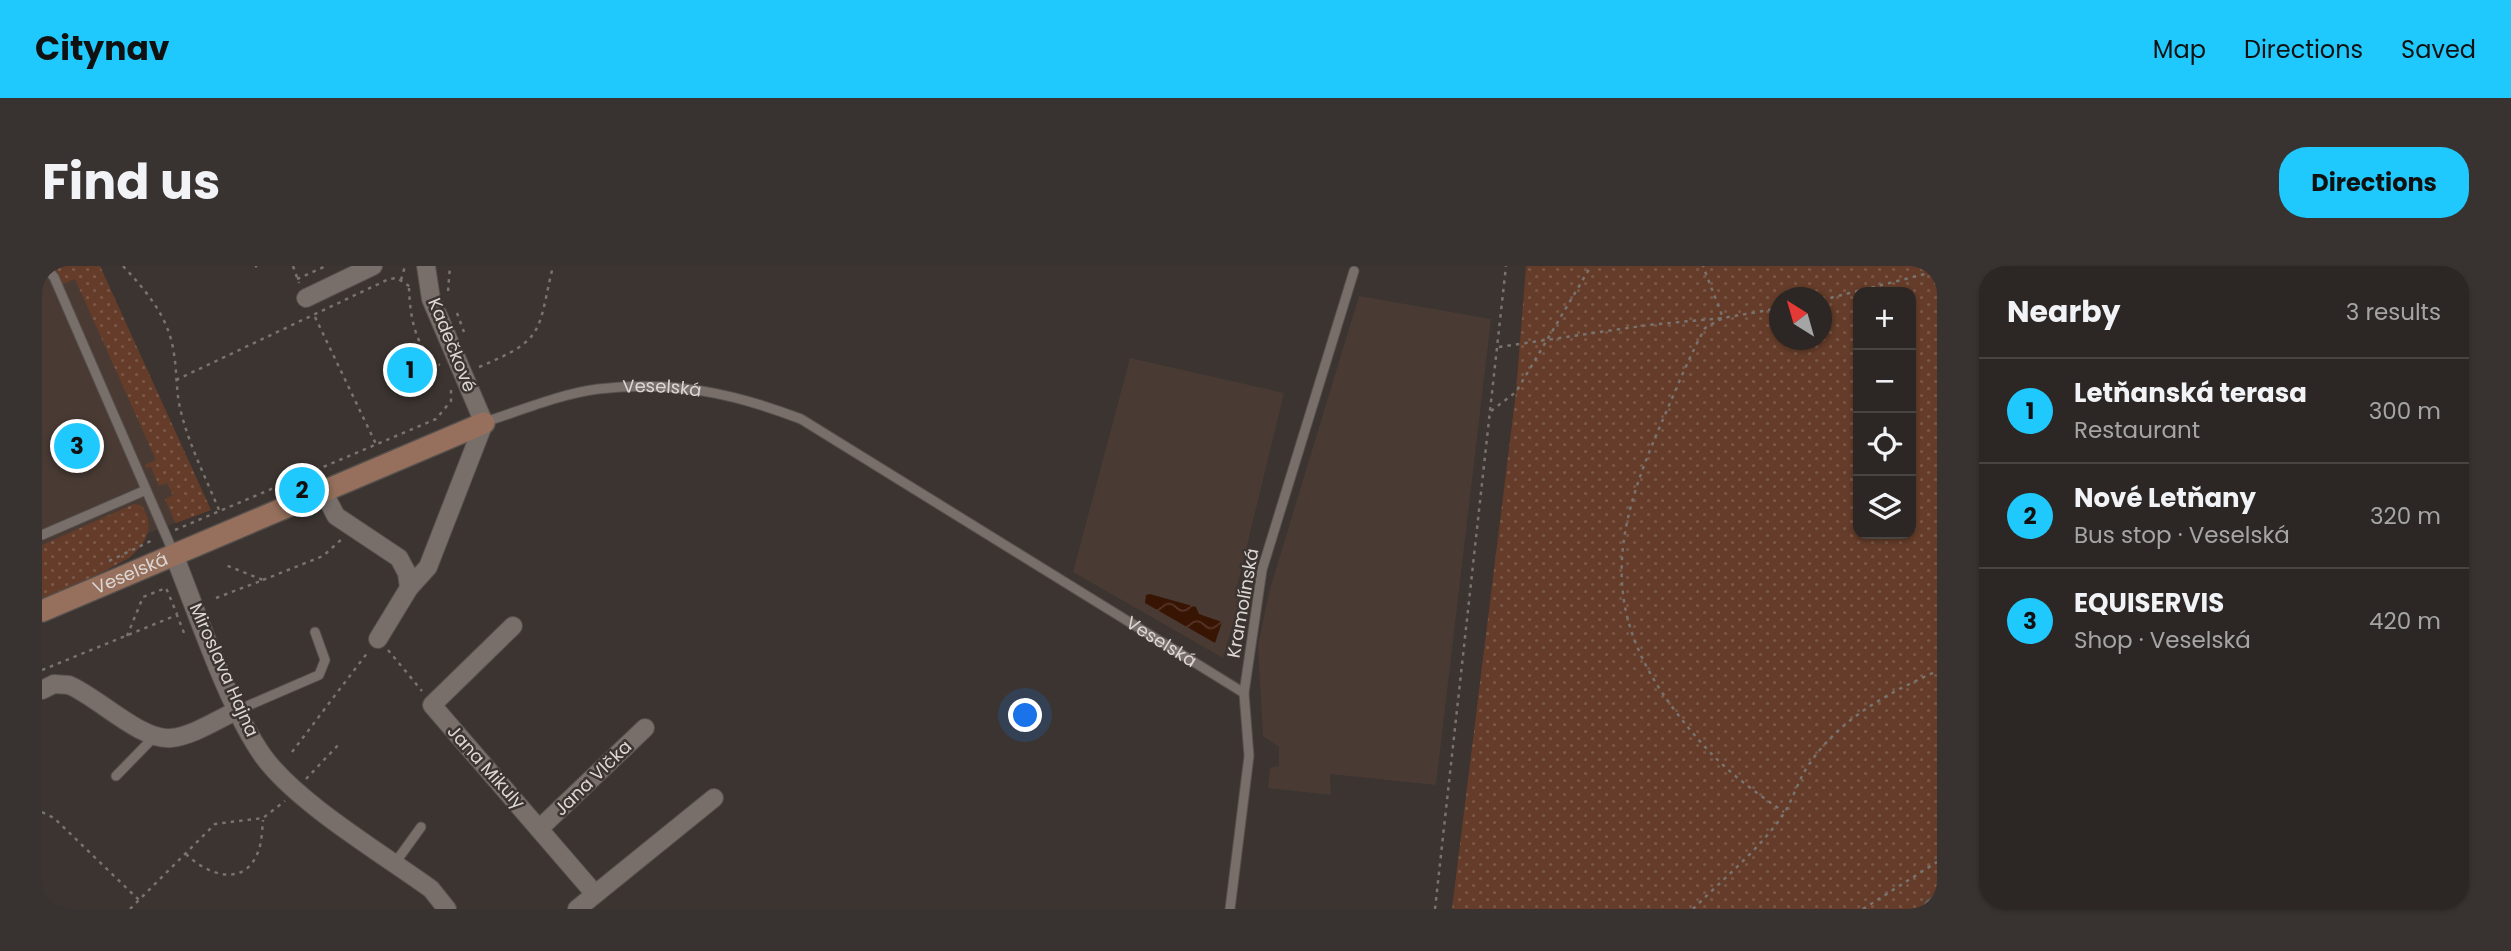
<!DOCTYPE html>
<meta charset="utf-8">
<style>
:root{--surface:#2c2724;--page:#383331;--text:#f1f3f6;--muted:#a6a5a6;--line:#484441;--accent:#1fc9fd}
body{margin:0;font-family:Poppins,sans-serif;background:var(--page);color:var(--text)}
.controls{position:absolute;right:21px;top:21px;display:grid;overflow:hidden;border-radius:14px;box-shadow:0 2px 5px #0004}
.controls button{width:63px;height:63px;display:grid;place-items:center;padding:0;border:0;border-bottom:2px solid var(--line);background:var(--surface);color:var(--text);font:35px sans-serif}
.compass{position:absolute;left:1727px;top:21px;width:63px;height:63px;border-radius:50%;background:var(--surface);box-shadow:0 2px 5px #0004;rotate:323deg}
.you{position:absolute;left:984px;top:450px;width:24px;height:24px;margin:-18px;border:5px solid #fff;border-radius:50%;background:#1a73e8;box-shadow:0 0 0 10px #1a73e833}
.badge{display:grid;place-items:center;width:46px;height:46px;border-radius:50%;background:var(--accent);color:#111;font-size:23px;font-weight:700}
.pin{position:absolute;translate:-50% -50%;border:4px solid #fff;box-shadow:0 2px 7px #0006}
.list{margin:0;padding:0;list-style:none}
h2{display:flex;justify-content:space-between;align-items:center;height:91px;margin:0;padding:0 28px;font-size:30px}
h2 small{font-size:23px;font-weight:400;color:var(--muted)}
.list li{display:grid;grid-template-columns:46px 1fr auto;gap:21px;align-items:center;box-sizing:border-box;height:105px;padding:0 28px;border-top:2px solid var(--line)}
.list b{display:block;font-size:26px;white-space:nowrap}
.list p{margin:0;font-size:23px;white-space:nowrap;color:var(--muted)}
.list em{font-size:23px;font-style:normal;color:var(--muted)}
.icon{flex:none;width:38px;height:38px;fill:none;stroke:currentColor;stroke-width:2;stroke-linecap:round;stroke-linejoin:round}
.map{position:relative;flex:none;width:1895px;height:643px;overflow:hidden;border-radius:28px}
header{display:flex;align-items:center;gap:42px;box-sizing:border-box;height:98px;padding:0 35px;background:var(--accent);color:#111}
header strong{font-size:33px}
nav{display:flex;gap:38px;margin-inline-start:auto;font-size:24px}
.intro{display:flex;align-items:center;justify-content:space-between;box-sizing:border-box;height:168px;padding:0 42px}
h1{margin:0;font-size:49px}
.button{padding:18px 32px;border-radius:28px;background:var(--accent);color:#111;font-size:24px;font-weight:700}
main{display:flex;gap:42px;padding:0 42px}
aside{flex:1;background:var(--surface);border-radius:28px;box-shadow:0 2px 5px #0004}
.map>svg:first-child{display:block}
.built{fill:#493b34}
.grass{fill:url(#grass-dots);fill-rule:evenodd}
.water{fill:url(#water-waves)}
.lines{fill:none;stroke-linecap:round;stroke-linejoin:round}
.lane-casing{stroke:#56504d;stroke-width:11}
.street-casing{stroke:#56504d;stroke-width:20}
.secondary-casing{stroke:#56504d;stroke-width:24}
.path{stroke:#797370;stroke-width:2.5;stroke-dasharray:3.5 5;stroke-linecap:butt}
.lane{stroke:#786f6b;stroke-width:9}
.street{stroke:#786f6b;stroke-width:18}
.secondary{stroke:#96705c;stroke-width:21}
.labels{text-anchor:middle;stroke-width:5;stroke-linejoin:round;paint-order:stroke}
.street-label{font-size:18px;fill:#dcd7d5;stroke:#3b3430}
</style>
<header>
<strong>Citynav</strong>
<nav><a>Map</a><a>Directions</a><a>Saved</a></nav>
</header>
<div class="intro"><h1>Find us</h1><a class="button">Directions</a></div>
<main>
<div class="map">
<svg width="1895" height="643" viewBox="0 0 1895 643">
<defs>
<pattern id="grass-dots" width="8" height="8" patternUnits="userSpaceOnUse" patternTransform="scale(1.75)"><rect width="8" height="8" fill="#643c29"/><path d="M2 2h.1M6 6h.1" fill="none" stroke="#7a5747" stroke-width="1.8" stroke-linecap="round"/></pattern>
<pattern id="water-waves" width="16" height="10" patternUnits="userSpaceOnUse" patternTransform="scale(1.75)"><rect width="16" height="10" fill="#381403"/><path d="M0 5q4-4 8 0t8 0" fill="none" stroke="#543527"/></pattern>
</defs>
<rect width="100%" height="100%" fill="#3b3430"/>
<g class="built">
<polygon points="0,0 58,0 169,244 0,306"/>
<polygon points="1317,30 1449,53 1394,519 1288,508 1289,529 1226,522 1228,502 1237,500 1237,481 1221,470 1216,380 1227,326"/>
<polygon points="1088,92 1242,127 1193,329 1197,330 1195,345 1181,392 1031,306"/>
</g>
<g class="grass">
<polygon points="11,0 58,0 169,244 134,257 132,254 123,233 131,229 125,217 117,220 109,201 104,202 103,199 114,194 33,13 21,18"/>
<path d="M1484,0H1895V634L1879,643H1410L1474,126ZM1816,26H1869V268H1816ZM1738,32H1780V74H1738Z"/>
<path d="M92,238L99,239C114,260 105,277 87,292L0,339V279Z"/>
</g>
<polygon class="water" points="1108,328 1154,341 1157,348 1180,356 1173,377 1103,337 1104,329"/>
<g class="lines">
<g class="lane-casing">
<g id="lane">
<polyline points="2,0 12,11 132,288"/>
<path id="s1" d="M443,156C480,144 518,128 556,123C630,114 691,127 759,153L1202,427"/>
<polyline points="0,269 104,224"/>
<polyline points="196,444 277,409 283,394 273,366"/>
<polyline points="74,510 113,470"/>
<polyline points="353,597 379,561"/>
<polyline points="1188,643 1207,490 1202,427 1220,304 1312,5"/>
</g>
</g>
<g class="street-casing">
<g id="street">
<polyline points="264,32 331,0"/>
<polyline points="281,225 294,250 357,292 365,307 367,322 336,373"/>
<path d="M132,289C156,348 185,439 221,490C255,537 341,588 389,623L405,643"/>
<polyline points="367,322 386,301 442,157 389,33 384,0"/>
<polyline points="471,360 390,439 553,628"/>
<path d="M0,424L12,418L27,419C56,431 99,475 129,472C151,470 176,453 196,444"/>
<polyline points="498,562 603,462"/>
<polyline points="535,643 672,532"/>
</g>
</g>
<g class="secondary-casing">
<g id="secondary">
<path id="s2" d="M0,345L442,157"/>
<polyline points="1892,643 1895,642"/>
</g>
</g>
<g class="path">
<path d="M81,0C105,26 127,51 132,88C135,106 134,124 138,142C146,177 163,210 177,244"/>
<polyline points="251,0 257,17"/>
<polyline points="213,1 215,0"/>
<polyline points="255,13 284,0"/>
<polyline points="359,14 363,0"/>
<path d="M367,22C368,50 373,84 398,99"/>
<polyline points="406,25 408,0"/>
<polyline points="1780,34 1895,5"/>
<path d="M1738,42L1681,52L1663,62C1646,93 1633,126 1619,158C1571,268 1557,345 1634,446C1669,492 1695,514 1742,546"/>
<polyline points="415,47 422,66"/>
<polyline points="273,51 334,178"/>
<polyline points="1457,81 1606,59 1681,52 1661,0"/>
<path d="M437,101C504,73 495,67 511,0"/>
<polyline points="134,114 347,13 355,12 370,22"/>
<polyline points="1449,145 1474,126 1549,0"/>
<polyline points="133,264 394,153 409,135 409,124"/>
<polyline points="67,295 111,274"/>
<polyline points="221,314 281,290 301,272"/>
<polyline points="174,332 221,314 181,298"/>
<polyline points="85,370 101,331 124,322 135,348"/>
<polyline points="346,384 380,425"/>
<polyline points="0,404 135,349 142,367"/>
<polyline points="250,486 326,386"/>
<polyline points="264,513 298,477"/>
<polyline points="0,546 12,552 97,634"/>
<path d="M144,588C164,608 202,623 216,586C220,577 220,564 221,554"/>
<polyline points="88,643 173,558 221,552 243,535"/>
<polyline points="1393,643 1464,0"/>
<path d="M1651,643C1682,612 1719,582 1743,546C1751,532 1756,516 1764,503C1795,454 1844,428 1895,405"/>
<polyline points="1821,643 1895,596"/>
</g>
<use href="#lane" class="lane"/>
<use href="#street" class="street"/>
<use href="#secondary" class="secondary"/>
</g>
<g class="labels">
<g class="street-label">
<text transform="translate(410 79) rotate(68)" y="6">Kadečkové</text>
<text dy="6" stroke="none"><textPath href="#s1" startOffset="182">Veselská</textPath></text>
<text dy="6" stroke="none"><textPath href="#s2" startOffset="96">Veselská</textPath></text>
<text transform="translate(1201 337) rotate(-80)" y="6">Kramolínská</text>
<text dy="6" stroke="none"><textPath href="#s1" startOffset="749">Veselská</textPath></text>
<text transform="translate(182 404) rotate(66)" y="6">Miroslava Hajna</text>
<text transform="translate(444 501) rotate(48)" y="6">Jana Mikuly</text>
<text transform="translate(551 512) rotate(-44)" y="6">Jana Vlčka</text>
</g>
</g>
</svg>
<div class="controls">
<button>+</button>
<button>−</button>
<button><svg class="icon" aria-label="locate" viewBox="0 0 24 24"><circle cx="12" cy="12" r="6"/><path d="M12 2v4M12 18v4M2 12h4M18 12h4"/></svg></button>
<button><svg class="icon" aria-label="layers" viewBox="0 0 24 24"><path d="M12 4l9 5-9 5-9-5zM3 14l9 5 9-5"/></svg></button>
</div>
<svg class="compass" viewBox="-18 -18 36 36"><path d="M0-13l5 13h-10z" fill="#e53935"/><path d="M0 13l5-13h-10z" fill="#a6a5a6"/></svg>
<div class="you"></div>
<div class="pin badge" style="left:368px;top:104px">1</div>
<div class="pin badge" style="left:260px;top:224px">2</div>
<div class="pin badge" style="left:35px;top:180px">3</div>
</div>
<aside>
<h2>Nearby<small>3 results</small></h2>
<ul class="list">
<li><span class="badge">1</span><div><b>Letňanská terasa</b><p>Restaurant</p></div><em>300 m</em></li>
<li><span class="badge">2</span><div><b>Nové Letňany</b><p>Bus stop · Veselská</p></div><em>320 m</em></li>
<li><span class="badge">3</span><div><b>EQUISERVIS</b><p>Shop · Veselská</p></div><em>420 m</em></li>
</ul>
</aside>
</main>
